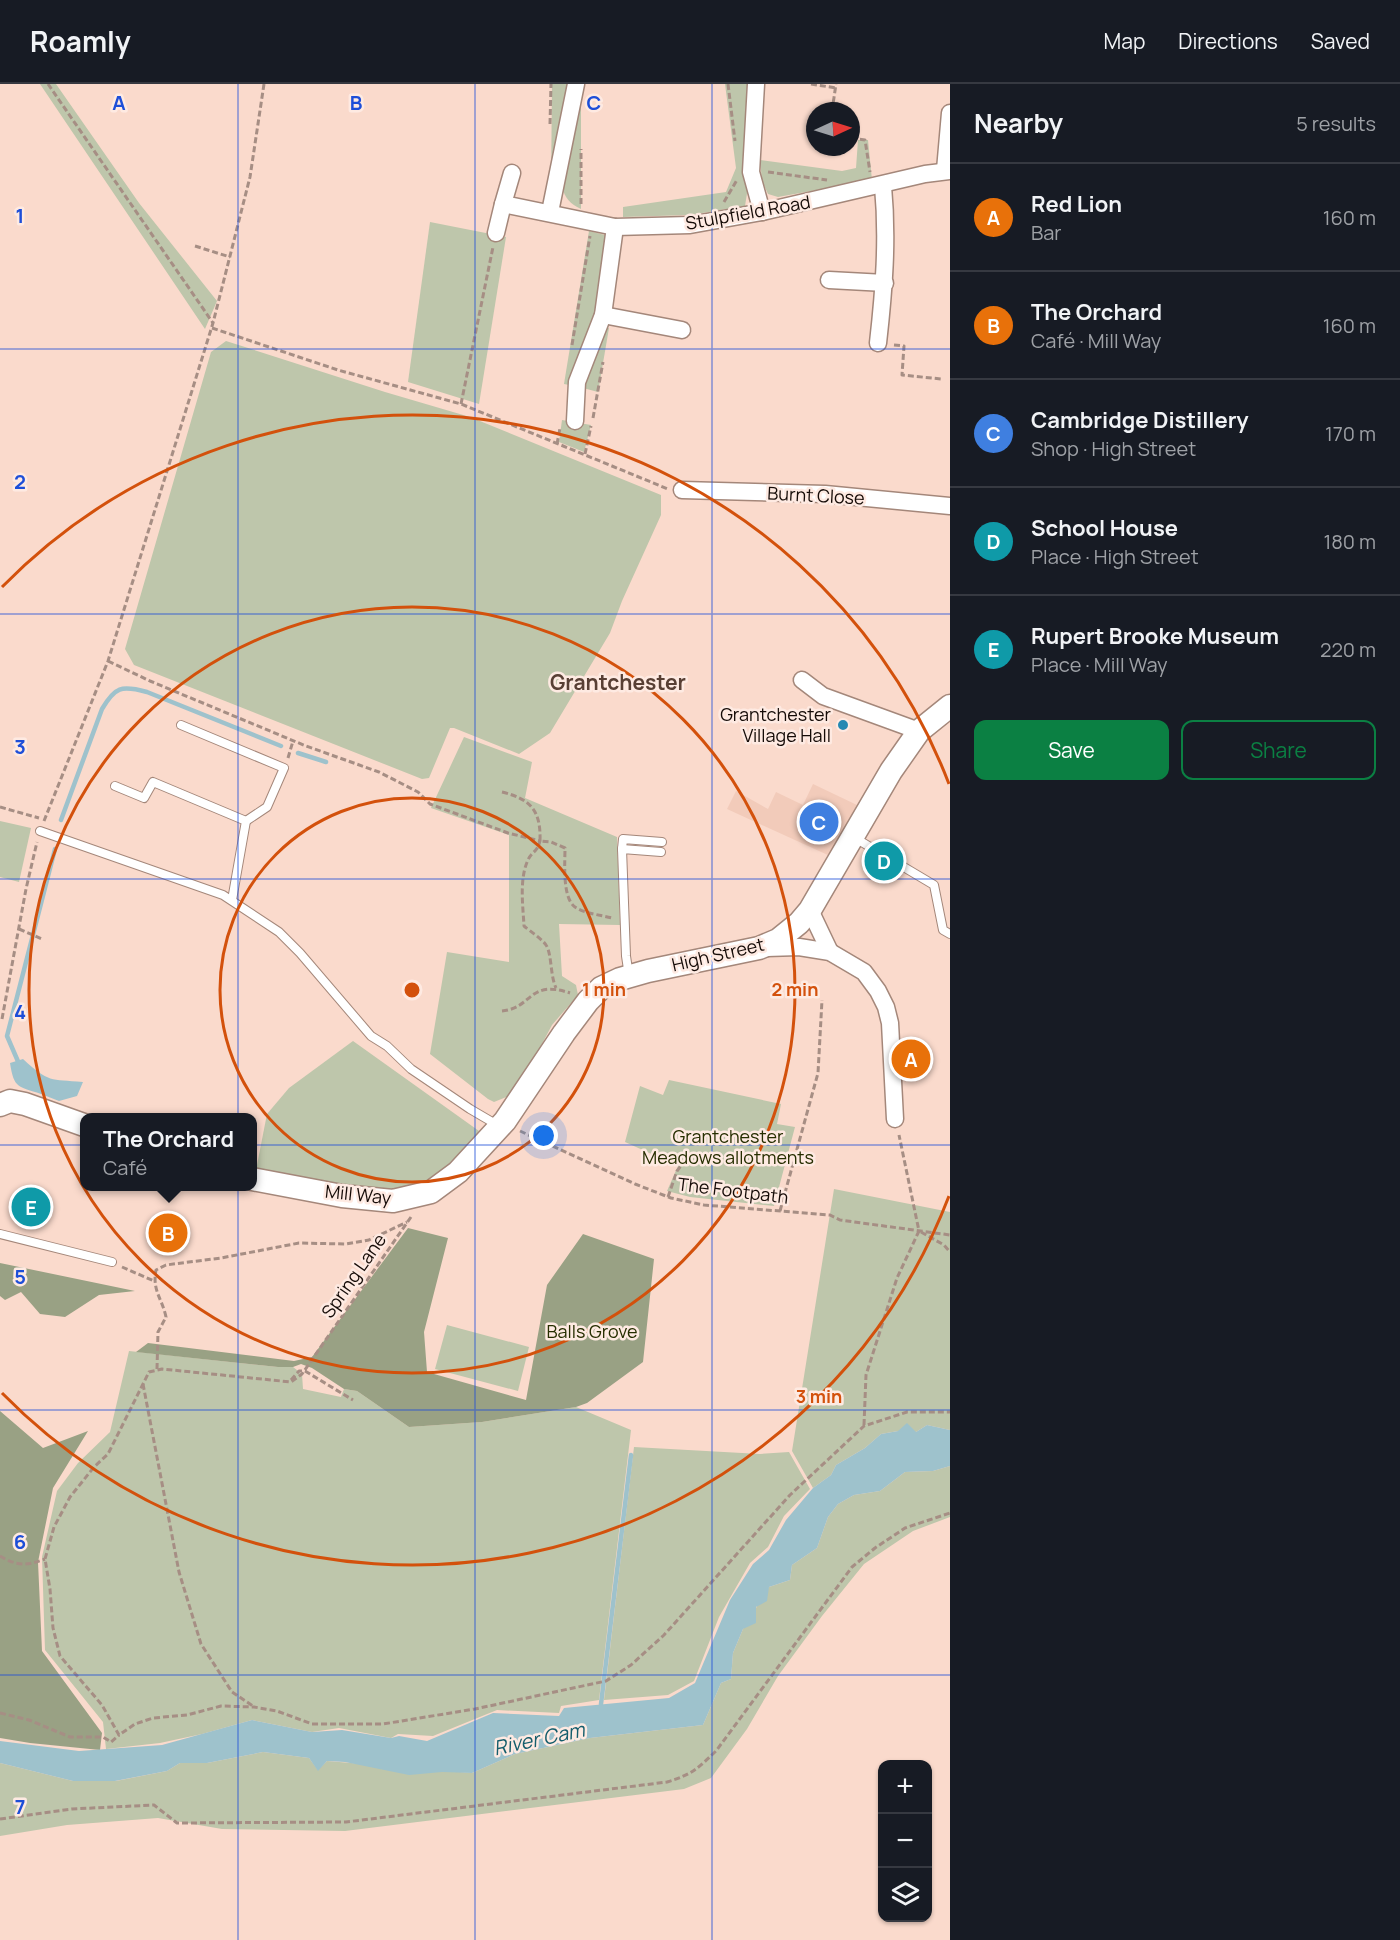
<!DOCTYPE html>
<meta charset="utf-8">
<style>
:root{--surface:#171b24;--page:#242831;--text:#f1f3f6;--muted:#9ea1a6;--line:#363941;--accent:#0b8043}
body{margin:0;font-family:Manrope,sans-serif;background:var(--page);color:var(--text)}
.controls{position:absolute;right:18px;bottom:18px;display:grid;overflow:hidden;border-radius:12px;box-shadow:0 2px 4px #0004}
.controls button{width:54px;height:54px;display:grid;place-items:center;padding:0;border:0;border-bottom:2px solid var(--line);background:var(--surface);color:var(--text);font:30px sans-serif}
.compass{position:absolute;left:806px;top:18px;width:54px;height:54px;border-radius:50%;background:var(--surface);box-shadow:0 2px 4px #0004;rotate:86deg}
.you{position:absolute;left:544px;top:1052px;width:21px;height:21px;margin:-15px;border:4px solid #fff;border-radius:50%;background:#1a73e8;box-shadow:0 0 0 9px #1a73e833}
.badge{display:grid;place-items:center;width:39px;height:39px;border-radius:50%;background:var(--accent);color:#fff;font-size:20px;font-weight:700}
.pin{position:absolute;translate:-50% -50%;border:3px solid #fff;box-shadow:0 2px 6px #0006}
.popup{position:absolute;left:80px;top:1029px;width:177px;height:78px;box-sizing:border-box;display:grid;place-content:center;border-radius:12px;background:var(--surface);filter:drop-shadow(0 2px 4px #0005);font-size:20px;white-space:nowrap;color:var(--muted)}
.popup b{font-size:22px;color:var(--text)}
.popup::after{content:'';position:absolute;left:50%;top:100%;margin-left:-12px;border:12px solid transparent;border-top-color:var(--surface)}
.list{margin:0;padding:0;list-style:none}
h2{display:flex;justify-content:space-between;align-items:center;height:78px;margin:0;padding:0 24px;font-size:26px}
h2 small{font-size:20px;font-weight:400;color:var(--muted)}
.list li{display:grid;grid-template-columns:39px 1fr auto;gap:18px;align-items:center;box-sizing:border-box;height:108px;padding:0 24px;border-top:2px solid var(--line)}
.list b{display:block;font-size:22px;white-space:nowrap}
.list p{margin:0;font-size:20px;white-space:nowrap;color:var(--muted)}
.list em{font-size:20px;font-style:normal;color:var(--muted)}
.actions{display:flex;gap:12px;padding:18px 24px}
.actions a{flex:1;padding:14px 0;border:2px solid var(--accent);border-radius:12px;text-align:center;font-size:21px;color:var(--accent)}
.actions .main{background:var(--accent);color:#fff}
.icon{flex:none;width:33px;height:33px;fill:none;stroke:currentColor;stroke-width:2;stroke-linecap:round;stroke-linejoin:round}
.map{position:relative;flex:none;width:950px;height:1856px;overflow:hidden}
header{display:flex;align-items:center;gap:36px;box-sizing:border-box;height:84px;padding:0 30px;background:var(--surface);border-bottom:2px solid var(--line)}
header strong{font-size:28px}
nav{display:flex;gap:33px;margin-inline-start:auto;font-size:21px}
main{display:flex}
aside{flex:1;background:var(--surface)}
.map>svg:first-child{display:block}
.built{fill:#f2cbba}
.green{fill:#bec6ab}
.forest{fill:#99a184}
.water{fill:#9ec2cc}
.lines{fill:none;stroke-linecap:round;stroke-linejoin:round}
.stream{stroke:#9ec2cc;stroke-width:4.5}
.lane-casing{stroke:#a4877a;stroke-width:10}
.street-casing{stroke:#a4877a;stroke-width:19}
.secondary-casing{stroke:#a4877a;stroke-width:25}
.path{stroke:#a68e84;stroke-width:3;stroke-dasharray:6 3;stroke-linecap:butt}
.lane{stroke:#fff;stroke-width:8}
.street{stroke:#fff;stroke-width:16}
.secondary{stroke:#fff;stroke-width:22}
.grid{fill:none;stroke:#1d4ed8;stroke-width:1.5;stroke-opacity:0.55}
.ring{fill:none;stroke:#d3510c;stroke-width:3}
.poi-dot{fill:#2589b2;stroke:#feeae2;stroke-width:2}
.labels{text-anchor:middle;stroke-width:5;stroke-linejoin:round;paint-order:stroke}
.street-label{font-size:18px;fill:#150b07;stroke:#feeae2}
.poi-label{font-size:18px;fill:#150b07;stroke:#feeae2;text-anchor:end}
.park-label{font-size:18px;fill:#262e00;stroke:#feeae2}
.water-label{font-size:20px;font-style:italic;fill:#155d6c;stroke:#feeae2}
.quarter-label{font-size:21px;font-weight:bold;fill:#583f34;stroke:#feeae2}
.grid-label{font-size:20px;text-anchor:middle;font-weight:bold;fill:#1d4ed8;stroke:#feeae2;stroke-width:5;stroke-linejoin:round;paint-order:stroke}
.centre{fill:#d3510c;stroke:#feeae2;stroke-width:3}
.ring-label{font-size:18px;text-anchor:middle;font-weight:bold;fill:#d3510c;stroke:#feeae2;stroke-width:5;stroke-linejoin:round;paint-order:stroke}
</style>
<header>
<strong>Roamly</strong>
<nav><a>Map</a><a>Directions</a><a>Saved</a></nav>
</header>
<main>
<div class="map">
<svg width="950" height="1856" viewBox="0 0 950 1856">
<rect width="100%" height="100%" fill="#fadacc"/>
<polygon class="built" points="813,700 857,721 830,772 727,725 736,707 768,725 776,708 803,721"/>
<g class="green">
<polygon points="40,0 56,0 139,119 217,217 205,245"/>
<polygon points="552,0 569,0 551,102"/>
<polygon points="725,0 751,0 749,97 745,122 690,131 623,133 623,123 726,108 736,84"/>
<path d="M581,15V125C570,120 565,114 562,103Z"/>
<polygon points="858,56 868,56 872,96 778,113 768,110 762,97 760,76 842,87 856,84"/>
<polygon points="430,138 506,153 479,320 408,298"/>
<polygon points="589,147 609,152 599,220 569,301 564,300"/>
<polygon points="603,243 609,244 598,308 583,304"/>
<polygon points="226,257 385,308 470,333 661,411 661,431 622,517 610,549 550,649 519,670 454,644 450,644 429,694 422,695 134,581 125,565 211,268"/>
<polygon points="562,336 591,341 584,368 559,358"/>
<polygon points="464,653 532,678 525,714 617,753 620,841 559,840 562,892 576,901 578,911 552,941 516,1009 494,1018 488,1015 430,970 447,868 509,878 509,751 431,724"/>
<polygon points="0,737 31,744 19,798 0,793"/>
<polygon points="353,957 479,1047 457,1076 415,1108 381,1111 256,1086 267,1030 289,1004"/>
<polygon points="669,996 781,1020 777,1040 795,1043 774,1122 690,1113 667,1107 678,1082 625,1058 640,1002 663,1011"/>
<polygon points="834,1105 950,1128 950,1346 927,1341 916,1348 898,1347 881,1350 865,1364 836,1381 831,1391 813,1404 792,1367"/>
<polygon points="447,1241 529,1263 518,1307 435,1285"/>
<polygon points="129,1267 278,1283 293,1283 302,1290 303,1305 341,1313 344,1305 357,1307 409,1343 482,1338 576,1323 631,1346 599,1616 561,1622 559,1629 497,1626 433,1652 398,1650 391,1654 339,1644 312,1648 252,1636 202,1650 160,1659 106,1665 103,1638 45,1566 42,1473 57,1407 78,1379 110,1348"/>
<polygon points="634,1363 760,1370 789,1368 810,1405 784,1432 768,1463 750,1479 719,1533 694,1597 668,1611 604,1616"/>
<polygon points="950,1382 950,1433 913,1447 864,1480 822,1532 778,1592 747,1645 711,1694 684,1705 345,1747 222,1745 158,1734 67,1741 0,1752 0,1679 73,1697 116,1697 167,1687 180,1679 207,1679 263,1668 309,1674 318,1686 327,1677 472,1689 515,1670 590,1654 703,1641 721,1599 731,1595 733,1569 743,1545 769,1503 790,1496 792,1481 817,1464 828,1433 838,1420 854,1411 880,1407 905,1388 933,1387"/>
</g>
<g class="forest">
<polygon points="408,1144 448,1154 424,1248 427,1288 526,1316 547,1201 583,1150 654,1175 643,1278 587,1319 576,1323 482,1338 409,1343 357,1307 344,1305 312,1284 301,1280 293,1283 278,1283 136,1268 148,1259 294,1277 312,1273"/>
<polygon points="0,1179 135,1207 99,1211 65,1233 40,1230 21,1208 5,1216 0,1212"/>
<polygon points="0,1327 43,1364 88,1347 53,1404 38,1478 42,1567 102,1649 100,1666 30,1659 0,1654"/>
</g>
<g class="water">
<path d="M23,975C49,999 50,995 83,998L77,1012L59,1017C53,1015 47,1012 41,1010C18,1002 14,1005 10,979Z"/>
<polygon points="907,1339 916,1348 927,1341 950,1346 950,1382 933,1387 905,1388 880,1407 854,1411 838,1420 828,1433 817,1464 792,1481 790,1496 769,1503 767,1517 756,1523 756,1539 743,1545 733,1569 731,1595 721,1599 703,1641 590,1654 515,1670 472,1689 442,1688 409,1691 345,1678 327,1677 318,1687 309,1674 263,1668 207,1679 180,1679 167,1687 115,1697 73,1697 0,1679 0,1657 79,1667 162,1661 252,1636 312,1648 342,1646 391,1654 399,1652 427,1657 493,1629 559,1632 564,1624 669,1614 695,1599 730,1516 753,1480 769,1466 786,1436 813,1404 831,1391 836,1381 865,1364 881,1350 898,1347"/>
</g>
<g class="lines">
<g class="stream">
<polyline points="298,669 326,678"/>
<path d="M61,736L102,625C115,603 121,601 147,608L281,662"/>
<polyline points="20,982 7,952 55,765"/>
<polyline points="601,1620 631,1371"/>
</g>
<g class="lane-casing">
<g id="lane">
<polyline points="181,641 284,684 267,723 246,737"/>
<polyline points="115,702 144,714 153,698 246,737 232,816"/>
<polyline points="40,747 223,811 279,848 300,869 371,952 387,962 411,985 470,1025 499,1042"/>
<polyline points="855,754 934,801 943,846 950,850"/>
<polyline points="622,765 623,755 662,758"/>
<polyline points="629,892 626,872 622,765 661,768"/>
<polyline points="0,1150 112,1178"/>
</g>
</g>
<g class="street-casing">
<g id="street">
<polyline points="756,0 751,88 762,128"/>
<polyline points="945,86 950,29"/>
<polyline points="512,89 503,120 615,143 690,141 762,128 925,90 950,87"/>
<polyline points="550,128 576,0"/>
<polyline points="496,149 503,120"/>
<polyline points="829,196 885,199"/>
<polyline points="603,231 682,246"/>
<path d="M878,259C884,206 888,155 883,102"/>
<polyline points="575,337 577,298 603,231 615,143"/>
<polyline points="682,406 825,410 950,422"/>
<polyline points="802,596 823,612 919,647"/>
<polyline points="810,826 830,868"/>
<polyline points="766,864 799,863 830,868 864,888 878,907 886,923 890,939 895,1035"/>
</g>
</g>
<g class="secondary-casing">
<g id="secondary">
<polyline points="0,1021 10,1017 25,1020 84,1041"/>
<polyline points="252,1095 342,1112 393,1117 431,1108 458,1088 505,1037 564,949 588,917 601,904 620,895 648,887 759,864 778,856 799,839 810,826 891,687 919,647 950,622"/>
</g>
</g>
<g class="path">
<polyline points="48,0 213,239"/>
<polyline points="728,0 735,57"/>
<polyline points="811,0 836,4"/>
<polyline points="832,27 836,0"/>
<polyline points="550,40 551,0"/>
<polyline points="851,54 865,56 870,88"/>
<polyline points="768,88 827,96"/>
<polyline points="724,118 737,96"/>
<polyline points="581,120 581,65"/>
<polyline points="195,162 230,173"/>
<polyline points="212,244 338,286 461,320 668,405"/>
<polyline points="572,261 590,152"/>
<polyline points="894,261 904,262 902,291 941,295"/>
<polyline points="461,320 493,163"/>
<polyline points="593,334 603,278"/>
<polyline points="557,360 560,344"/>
<polyline points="585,370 591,342"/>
<path d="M108,577L150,597L306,662L379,688L418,708L430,720L508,749L540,757C537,769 532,767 528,776C519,795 523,822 524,842C530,847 543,856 546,861C552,870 550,891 556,904"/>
<polyline points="288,674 293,657"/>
<path d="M502,708C531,715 541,727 540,757L551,758L565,764C565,778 562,814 575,823C586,830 601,831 612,834"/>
<polyline points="0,723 39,734"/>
<polyline points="44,737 108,577 213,239 250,93 264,0"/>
<polyline points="19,845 42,855"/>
<path d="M502,927C533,924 528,895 570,909"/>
<polyline points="2,935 26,805 37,758"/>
<polyline points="520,1047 635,1100 671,1114 704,1121 830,1131 840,1136 950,1151"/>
<polyline points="668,1113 677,1087 683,1079"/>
<polyline points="780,1127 818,989 822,916"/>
<polyline points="411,1133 302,1290 291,1298 162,1285 149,1288 108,1370 94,1383 70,1413 54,1443 45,1475 50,1505 53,1544 60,1572 102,1621 119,1651 135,1640 153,1634 187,1631 221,1622 254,1623 277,1627 312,1640 383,1640 475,1625 606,1597 631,1581 664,1551 790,1411 864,1342 907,1328 950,1328"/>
<polyline points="921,1148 944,1161 950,1168"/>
<polyline points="122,1183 154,1197"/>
<path d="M157,1285L158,1248L166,1233C162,1214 152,1207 156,1186L166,1181L221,1174L299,1159L345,1160L369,1156L407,1138"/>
<polyline points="291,1296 299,1287 305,1287 353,1316"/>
<polyline points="143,1300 179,1488 201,1560 232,1608 253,1622"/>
<polyline points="864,1341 866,1291 897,1194 919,1147 899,1051"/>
<path d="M0,1472C16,1482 27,1482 45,1475"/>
<polyline points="0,1629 29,1636 70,1653 103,1653 111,1658 119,1651"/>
<path d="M0,1735L72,1725L154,1721L177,1739L346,1738L667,1698C693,1690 697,1685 716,1667L852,1483L875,1464L905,1444L950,1429"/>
</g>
<use href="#lane" class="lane"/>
<use href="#street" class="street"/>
<use href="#secondary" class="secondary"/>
</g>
<path class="grid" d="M238,0V1856M475,0V1856M712,0V1856M0,265H950M0,530H950M0,795H950M0,1061H950M0,1326H950M0,1591H950"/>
<g class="ring">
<circle cx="412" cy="906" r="192"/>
<circle cx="412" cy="906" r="383"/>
<path d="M949 1112A575 575 0 0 1 2 1309M2 503A575 575 0 0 1 949 700"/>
</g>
<circle class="poi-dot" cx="843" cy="641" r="6"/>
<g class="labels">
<g class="street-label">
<text transform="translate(748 129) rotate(-10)" y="6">Stulpfield Road</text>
<text transform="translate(816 412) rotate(3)" y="6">Burnt Close</text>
<text transform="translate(718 871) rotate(-13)" y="6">High Street</text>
<text transform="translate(733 1107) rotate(7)" y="6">The Footpath</text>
<text transform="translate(358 1111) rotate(6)" y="6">Mill Way</text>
<text transform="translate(354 1192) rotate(-55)" y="6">Spring Lane</text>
</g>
<g class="poi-label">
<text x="831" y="637">Grantchester<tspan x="831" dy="21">Village Hall</tspan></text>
</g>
<g class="park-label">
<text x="728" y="1059">Grantchester<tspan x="728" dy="21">Meadows allotments</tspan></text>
<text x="592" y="1254">Balls Grove</text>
</g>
<g class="water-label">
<text transform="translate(539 1655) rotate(-12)" y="7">River Cam</text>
</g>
<g class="quarter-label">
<text x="618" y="606">Grantchester</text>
</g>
</g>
<g class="grid-label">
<text x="119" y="26">A</text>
<text x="356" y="26">B</text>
<text x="594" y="26">C</text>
<text x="20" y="139">1</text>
<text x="20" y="405">2</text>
<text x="20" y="670">3</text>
<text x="20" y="935">4</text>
<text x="20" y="1200">5</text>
<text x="20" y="1465">6</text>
<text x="20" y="1730">7</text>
</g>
<circle cx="412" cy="906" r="9" class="centre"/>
<g class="ring-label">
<text x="604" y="912">1 min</text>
<text x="795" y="912">2 min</text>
<text x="819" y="1319">3 min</text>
</g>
</svg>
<div class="controls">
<button>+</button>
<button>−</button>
<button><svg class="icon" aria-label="layers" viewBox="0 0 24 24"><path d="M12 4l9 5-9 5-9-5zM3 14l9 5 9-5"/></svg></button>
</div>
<svg class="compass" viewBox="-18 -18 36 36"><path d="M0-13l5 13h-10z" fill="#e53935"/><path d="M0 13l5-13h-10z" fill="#9ea1a6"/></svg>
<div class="you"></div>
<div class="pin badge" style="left:911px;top:975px;background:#e8710a">A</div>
<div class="pin badge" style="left:168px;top:1149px;background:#e8710a">B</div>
<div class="popup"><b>The Orchard</b>Café</div>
<div class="pin badge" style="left:819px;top:738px;background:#3f7fe0">C</div>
<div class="pin badge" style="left:884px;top:777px;background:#0f9aa8">D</div>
<div class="pin badge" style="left:31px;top:1123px;background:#0f9aa8">E</div>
</div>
<aside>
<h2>Nearby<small>5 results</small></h2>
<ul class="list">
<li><span class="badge" style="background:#e8710a">A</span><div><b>Red Lion</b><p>Bar</p></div><em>160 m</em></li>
<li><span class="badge" style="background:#e8710a">B</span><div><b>The Orchard</b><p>Café · Mill Way</p></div><em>160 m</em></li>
<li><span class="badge" style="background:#3f7fe0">C</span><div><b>Cambridge Distillery</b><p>Shop · High Street</p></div><em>170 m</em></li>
<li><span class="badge" style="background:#0f9aa8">D</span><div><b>School House</b><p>Place · High Street</p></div><em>180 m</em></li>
<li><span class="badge" style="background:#0f9aa8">E</span><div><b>Rupert Brooke Museum</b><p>Place · Mill Way</p></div><em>220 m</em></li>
</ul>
<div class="actions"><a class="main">Save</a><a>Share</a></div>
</aside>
</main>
